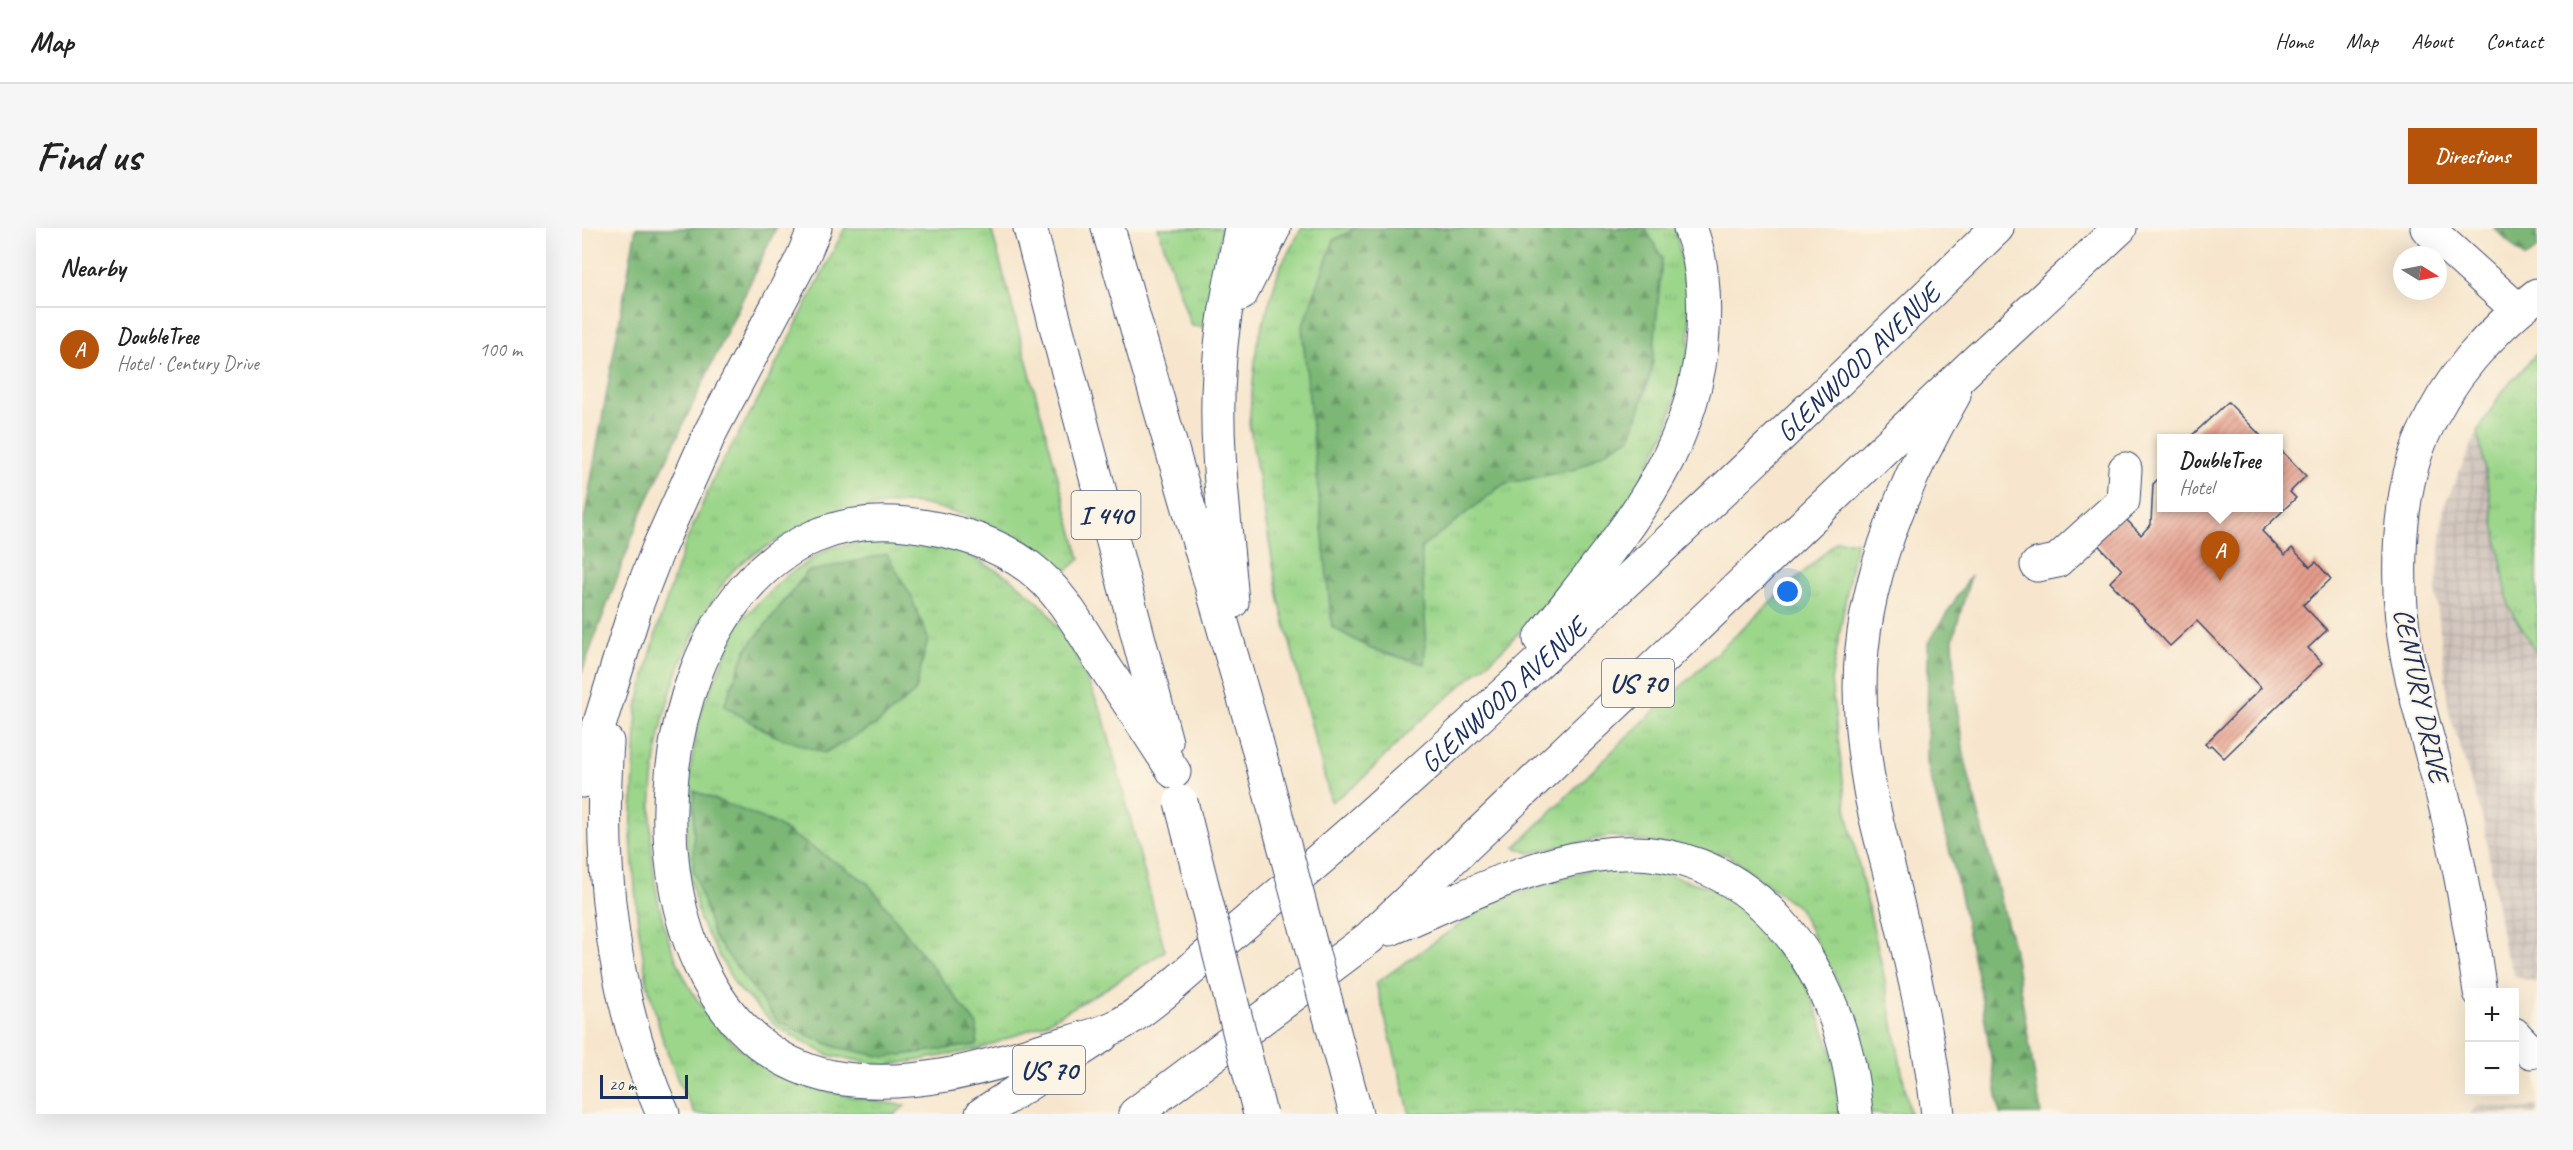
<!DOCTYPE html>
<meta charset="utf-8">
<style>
:root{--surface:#fff;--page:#f6f6f6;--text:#222;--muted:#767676;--line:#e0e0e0;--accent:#b45309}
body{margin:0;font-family:Caveat,sans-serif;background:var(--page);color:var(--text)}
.controls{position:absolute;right:18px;bottom:18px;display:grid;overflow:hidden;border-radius:0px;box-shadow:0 6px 24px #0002}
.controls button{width:54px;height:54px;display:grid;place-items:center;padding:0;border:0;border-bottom:2px solid var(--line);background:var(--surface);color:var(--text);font:30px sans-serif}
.compass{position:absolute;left:1811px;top:18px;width:54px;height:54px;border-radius:50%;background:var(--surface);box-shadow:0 6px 24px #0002;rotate:100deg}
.scale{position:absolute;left:18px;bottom:15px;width:88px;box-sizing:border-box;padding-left:6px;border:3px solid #1b2f5e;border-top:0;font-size:16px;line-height:21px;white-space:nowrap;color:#1b2f5e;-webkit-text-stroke:4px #fcf5e5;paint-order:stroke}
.you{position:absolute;left:1206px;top:364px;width:21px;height:21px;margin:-15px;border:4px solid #fff;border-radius:50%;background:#1a73e8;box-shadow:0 0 0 9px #1a73e833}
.badge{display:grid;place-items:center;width:39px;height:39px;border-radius:50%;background:var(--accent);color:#fff;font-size:20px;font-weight:700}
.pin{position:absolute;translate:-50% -50px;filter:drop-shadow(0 2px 3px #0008)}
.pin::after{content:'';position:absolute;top:32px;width:21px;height:18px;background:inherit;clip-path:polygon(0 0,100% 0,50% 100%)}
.popup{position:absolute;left:1575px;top:206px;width:126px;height:78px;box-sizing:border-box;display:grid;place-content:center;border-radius:0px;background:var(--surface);filter:drop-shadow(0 2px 4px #0005);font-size:20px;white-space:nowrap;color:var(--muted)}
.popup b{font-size:22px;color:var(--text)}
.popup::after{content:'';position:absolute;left:50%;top:100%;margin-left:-12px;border:12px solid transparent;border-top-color:var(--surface)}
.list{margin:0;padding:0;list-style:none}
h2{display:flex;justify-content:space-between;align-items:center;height:78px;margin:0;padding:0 24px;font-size:26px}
h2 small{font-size:20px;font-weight:400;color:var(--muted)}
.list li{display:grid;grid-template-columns:39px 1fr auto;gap:18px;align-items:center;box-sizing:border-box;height:84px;padding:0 24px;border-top:2px solid var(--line)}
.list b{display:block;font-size:22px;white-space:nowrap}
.list p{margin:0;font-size:20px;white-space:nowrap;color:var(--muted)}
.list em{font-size:20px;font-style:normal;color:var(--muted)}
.map{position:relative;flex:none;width:1955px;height:886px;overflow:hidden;border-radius:0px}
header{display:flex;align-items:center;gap:36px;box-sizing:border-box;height:84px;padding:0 30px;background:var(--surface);border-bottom:2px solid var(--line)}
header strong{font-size:28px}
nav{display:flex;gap:33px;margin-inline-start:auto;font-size:21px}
.intro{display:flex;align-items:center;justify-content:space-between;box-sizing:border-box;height:144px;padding:0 36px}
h1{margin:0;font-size:42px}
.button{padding:15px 27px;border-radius:0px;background:var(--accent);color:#fff;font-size:21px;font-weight:700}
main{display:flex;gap:36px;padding:0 36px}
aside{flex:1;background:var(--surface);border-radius:0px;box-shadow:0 6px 24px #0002}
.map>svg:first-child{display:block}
.industrial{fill:url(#industrial-grid)}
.grass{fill:url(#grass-tufts);stroke:#5b8274;stroke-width:1.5}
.forest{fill:url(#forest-firs);stroke:#4c736a;stroke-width:1.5}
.building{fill:url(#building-hatch)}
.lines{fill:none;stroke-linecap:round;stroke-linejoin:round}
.minor-casing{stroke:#3c4a6f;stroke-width:35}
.major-casing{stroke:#3c4a6f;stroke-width:35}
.highway-casing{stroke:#3c4a6f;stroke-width:35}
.minor{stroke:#fff;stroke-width:33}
.major{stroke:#fff;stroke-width:33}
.highway{stroke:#fff;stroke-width:33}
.highway-bridge-casing{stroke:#3c4a6f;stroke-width:35;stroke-linecap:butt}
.highway-bridge{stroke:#fff;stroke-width:33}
.labels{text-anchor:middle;stroke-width:4.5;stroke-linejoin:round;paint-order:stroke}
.shield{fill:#fcf5e5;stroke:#5e6a86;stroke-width:1.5}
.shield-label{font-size:27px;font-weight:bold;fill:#1b2f5e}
.street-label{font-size:28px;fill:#1b2f5e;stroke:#fcf5e5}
</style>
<header>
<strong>Map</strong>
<nav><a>Home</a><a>Map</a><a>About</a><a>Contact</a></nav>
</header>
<div class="intro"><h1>Find us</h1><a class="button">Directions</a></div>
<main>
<aside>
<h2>Nearby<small></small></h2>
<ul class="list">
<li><span class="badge">A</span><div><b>DoubleTree</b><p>Hotel · Century Drive</p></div><em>100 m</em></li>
</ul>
</aside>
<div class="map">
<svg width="1955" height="886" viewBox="0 0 1955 886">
<defs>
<pattern id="industrial-grid" width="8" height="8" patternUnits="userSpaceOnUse" patternTransform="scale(1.5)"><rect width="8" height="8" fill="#cec1ba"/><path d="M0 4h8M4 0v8" fill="none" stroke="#b0a6a2"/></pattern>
<pattern id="grass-tufts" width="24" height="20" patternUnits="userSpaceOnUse" patternTransform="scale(1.5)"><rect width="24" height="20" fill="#9bd68a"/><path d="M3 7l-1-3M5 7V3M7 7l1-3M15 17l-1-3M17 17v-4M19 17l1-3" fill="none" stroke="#85b87a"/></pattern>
<pattern id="forest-firs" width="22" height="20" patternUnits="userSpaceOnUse" patternTransform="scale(1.5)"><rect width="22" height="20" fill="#7cb776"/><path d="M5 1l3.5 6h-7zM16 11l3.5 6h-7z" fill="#659564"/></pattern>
<pattern id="building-hatch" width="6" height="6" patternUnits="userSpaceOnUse" patternTransform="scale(1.5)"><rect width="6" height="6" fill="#e59c8a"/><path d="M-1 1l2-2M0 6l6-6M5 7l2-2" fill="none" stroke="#b98074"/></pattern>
</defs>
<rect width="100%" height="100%" fill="#fcf5e5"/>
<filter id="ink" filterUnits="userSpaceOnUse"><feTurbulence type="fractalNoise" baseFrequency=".0167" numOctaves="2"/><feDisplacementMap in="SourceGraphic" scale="12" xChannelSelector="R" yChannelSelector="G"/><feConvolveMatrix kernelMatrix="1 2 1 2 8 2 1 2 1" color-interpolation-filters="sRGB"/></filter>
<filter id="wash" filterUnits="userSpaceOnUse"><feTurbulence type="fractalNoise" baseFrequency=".008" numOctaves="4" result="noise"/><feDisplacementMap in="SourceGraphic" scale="24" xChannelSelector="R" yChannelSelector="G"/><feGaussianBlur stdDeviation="1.35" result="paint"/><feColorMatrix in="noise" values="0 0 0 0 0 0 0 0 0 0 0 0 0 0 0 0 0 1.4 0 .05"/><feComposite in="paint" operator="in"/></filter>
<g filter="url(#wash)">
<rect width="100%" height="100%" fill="#f7e6cd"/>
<g class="industrial">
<polygon points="1896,203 1927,379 1955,426 1955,755 1933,748 1922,721 1901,592 1867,484 1854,365 1862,278"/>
<polygon points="1896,876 1936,882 1955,877 1955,886 1888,886"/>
</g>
<g class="grass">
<path d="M263,0H409L498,331L479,347C464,335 450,320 434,310C410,295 356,277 328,275C296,274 259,287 230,297C206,306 164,327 148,346C139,356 133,371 125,382C52,501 40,713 151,814C203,861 257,866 323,878L313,886H113L96,853L79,806L65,754L56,695L49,610L55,479L76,398L102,319L133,247L178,168Z"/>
<polygon points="576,0 640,0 622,99 609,98"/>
<polygon points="720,0 1093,0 1108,74 1107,124 1084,203 1048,274 997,343 915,427 837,494 775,556 749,574 697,372 667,195 675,115 698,39"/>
<polygon points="1955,125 1955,426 1927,379 1896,203 1919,165"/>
<polygon points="293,311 343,313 385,326 430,351 464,381 495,430 521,487 583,723 520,763 462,796 398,821 304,838 246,827 196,800 154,758 118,693 105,636 105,563 117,488 158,393 204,348 245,321"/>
<polygon points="1255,313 1274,313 1249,453 1265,585 1301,743 1328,886 1289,886 1272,788 1217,680 1146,627 1029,608 948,625 933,619 1048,506"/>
<polygon points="1009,641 1078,644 1135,662 1181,694 1223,751 1250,825 1259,886 828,886 794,755 908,675"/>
</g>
<g class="forest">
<polygon points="54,0 194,0 59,286 0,444 0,303"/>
<polygon points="774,0 1063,0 1080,30 1070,141 1049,209 994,241 922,256 839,320 844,406 842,436 789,421 750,399 720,99 752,12"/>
<polygon points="1912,0 1955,0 1955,21 1943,30"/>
<polygon points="305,326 328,366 346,410 333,464 294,497 242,525 191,507 142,478 164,422 225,344"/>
<polygon points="1389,347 1371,411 1374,472 1383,533 1431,718 1459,886 1418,886 1398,761 1373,644 1345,535 1346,415"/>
<polygon points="112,563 190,594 285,654 395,797 395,817 303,829 253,819 196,794 132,709 111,641"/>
</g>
<g id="blocks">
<g class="building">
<polygon points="1646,174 1681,210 1607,210"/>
<polygon points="1696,219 1724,248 1708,264 1714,270 1680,303 1703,327 1710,320 1728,339 1734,334 1749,351 1721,377 1745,402 1726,420 1740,435 1642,530 1629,517 1626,519 1623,516 1679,460 1615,393 1588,418 1528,354 1540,342 1500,300 1528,274 1559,307 1569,296 1571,256 1580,247 1580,280 1696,280"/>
</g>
</g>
</g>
<g filter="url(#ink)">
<use href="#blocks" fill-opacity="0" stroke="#3c4a6f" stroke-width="1.5"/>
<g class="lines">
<g class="minor-casing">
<g id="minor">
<polyline points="1845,0 1936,82"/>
<polyline points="1455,337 1475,333 1541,273 1543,241"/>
<path d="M1898,764C1889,703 1879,641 1864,581C1852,530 1835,479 1825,427C1813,362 1814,268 1841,207C1865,152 1908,103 1955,67"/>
<polyline points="1932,806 1949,824"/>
</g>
</g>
<g class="major-casing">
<polyline id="major" points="400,886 520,808"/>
</g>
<g class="highway-casing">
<g id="highway">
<polyline points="448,0 584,514"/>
<polyline points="526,0 674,512"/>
<polyline points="659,66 692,0"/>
<path d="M650,374C644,298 632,221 637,145C639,96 650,48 659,0"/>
<path d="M958,411C1032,314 1114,231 1121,103C1123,69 1121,32 1108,0"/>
<path d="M25,514C16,637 30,772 81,886"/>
<path id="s1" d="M592,544C568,507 544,470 519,433C498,400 479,363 447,339C411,312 367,301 324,296C50,265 0,797 250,849C325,863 399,841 470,819C490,813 514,808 533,799C562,785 602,747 627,726C684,677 742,629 797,579C1007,391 1213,196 1415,0"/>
<polyline points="0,553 54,378 77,319 129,203 219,33 233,0"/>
<path d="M808,701C874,673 938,639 1009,628C1169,602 1263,743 1274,886"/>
<polyline points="768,864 774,886"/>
<polyline points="553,886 787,710 1390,137 1538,0"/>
<path d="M1356,886C1347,806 1328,728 1309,650C1302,621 1293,591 1288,562C1280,516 1275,467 1280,421C1289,333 1328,243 1372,167"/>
</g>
</g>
<use href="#minor" class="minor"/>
<use href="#major" class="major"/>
<use href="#highway" class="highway"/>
<g class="highway-bridge-casing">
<g id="highway-bridge">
<polyline points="674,512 768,864"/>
<polyline points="599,574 678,886"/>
</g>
</g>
<use href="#highway-bridge" class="highway-bridge"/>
</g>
</g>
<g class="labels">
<g class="shield">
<rect x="489.5" y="263" width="69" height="48" rx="4.5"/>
<rect x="1020" y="431" width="72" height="48" rx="4.5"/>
<rect x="431" y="818" width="72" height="48" rx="4.5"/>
</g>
<g class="shield-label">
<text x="524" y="296">I 440</text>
<text x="1056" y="464">US 70</text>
<text x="467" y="851">US 70</text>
</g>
<g class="street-label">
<text dy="10" stroke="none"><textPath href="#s1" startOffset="2430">GLENWOOD AVENUE</textPath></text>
<text dy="10" stroke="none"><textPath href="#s1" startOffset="1944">GLENWOOD AVENUE</textPath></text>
<text transform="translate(1840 467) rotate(78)" y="10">CENTURY DRIVE</text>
</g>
</g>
</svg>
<div class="controls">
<button>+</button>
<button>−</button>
</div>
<svg class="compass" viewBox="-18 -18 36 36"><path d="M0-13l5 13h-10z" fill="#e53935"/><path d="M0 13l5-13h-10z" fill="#767676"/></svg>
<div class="scale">20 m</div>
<div class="you"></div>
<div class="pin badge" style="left:1638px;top:353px">A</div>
<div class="popup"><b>DoubleTree</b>Hotel</div>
</div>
</main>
